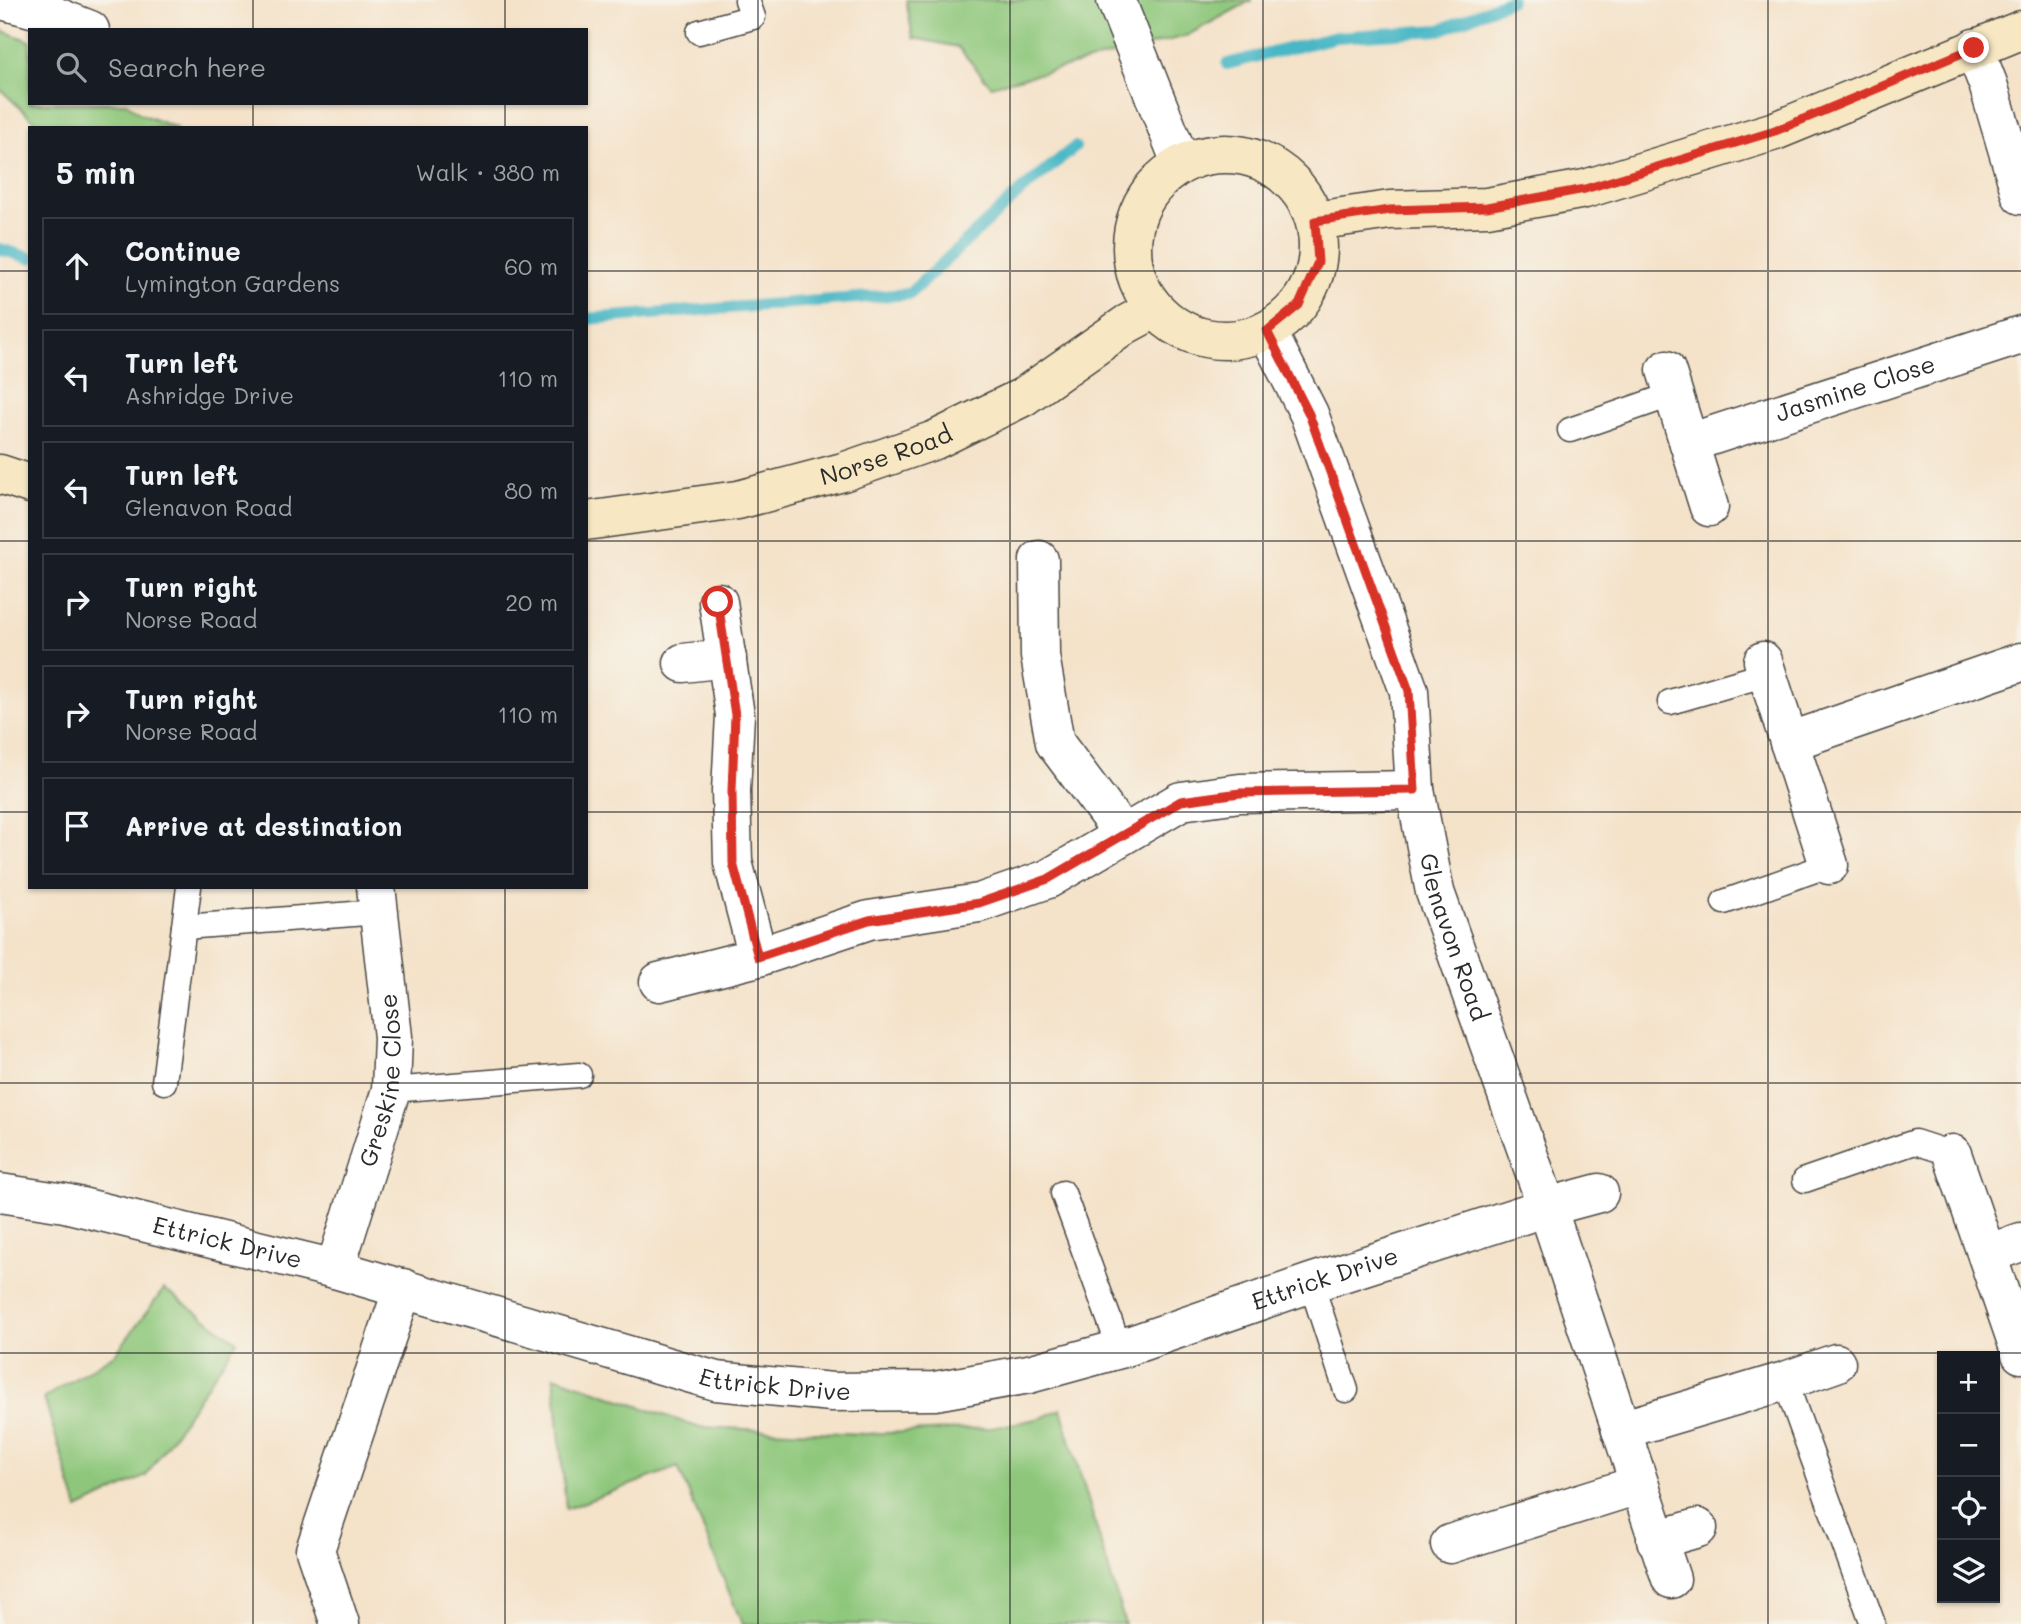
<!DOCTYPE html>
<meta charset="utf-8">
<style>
:root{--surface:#171b24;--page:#242831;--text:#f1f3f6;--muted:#9ea1a6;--line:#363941}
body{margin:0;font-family:Mali,sans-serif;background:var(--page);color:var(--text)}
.controls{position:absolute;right:21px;bottom:21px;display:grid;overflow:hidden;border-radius:0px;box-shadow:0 2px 5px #0004}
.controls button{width:63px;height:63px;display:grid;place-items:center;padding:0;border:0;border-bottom:2px solid var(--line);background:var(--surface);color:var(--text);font:35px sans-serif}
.stop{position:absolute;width:21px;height:21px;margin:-16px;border:5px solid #d93025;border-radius:50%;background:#fff}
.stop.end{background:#d93025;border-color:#fff;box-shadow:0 2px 7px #0008}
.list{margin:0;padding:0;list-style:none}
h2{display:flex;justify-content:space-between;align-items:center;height:91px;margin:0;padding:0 28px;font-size:30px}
h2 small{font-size:23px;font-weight:400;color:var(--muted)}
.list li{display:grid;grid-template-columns:46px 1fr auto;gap:21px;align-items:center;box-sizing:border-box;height:98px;margin:0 14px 14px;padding:0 14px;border:2px solid var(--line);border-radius:0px}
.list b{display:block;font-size:26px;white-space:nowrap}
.list p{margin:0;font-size:23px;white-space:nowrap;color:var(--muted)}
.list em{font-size:23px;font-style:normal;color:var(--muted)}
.icon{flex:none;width:38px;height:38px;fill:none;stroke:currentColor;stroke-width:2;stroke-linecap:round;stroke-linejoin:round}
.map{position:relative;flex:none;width:2021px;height:1624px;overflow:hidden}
.search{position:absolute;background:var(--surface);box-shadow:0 2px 5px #0004;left:28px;top:28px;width:560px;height:77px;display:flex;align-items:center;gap:18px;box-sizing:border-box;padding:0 24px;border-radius:0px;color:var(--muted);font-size:26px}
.panel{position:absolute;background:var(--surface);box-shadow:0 2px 5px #0004;left:28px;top:126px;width:560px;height:763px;border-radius:0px}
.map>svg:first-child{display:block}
.green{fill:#8ec77b;stroke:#5c7953;stroke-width:2}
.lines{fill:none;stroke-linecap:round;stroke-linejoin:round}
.stream{stroke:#4ab7c6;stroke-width:12}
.lane-casing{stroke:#494643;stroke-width:27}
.street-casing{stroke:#494643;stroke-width:41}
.secondary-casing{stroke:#494643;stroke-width:41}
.lane{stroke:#fff;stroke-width:24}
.street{stroke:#fff;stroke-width:38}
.secondary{stroke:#f7e8c3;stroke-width:38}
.route{stroke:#d93025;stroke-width:9}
.grid{fill:none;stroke:#2b2b2b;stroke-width:2;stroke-opacity:0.55}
.labels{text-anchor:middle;stroke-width:5;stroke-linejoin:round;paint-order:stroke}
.street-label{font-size:24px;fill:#2b2b2b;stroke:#f7f3e8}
</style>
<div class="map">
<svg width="2021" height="1624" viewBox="0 0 2021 1624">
<rect width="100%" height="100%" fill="#f7f3e8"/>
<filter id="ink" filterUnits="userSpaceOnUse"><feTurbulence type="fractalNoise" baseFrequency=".0143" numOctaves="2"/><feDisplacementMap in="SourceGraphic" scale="14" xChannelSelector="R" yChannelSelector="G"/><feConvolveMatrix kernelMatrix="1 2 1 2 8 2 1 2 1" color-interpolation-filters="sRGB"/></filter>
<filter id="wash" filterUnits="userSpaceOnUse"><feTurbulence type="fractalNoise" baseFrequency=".00686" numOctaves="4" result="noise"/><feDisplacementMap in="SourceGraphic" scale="28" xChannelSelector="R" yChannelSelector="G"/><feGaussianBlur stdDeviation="1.57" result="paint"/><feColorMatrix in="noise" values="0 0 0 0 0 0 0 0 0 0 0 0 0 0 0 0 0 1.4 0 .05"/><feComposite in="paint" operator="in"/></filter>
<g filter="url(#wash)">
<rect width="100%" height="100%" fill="#f4e2c9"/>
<g class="green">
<polygon points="906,0 1252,0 1186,36 991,86 958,47 913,38"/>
<polygon points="0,30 30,41 30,103 127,103 140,114 177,128 42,128 0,89"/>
<polygon points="164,1289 237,1341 146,1476 78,1509 44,1398 116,1353"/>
<polygon points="554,1376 697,1427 865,1434 992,1428 1041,1418 1061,1409 1125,1624 742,1624 678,1467 566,1509"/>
</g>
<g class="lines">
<g class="stream">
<polyline points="1227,64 1336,37 1440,30 1511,0"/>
<polyline points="0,249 30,258"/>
<polyline points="586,319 909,294 1022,190 1075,147"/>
</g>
</g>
</g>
<g filter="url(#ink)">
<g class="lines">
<g class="lane-casing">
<g id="lane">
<polyline points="699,32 753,17 747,0"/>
<polyline points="1570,430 1674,394"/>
<polyline points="1670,702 1767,674"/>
<polyline points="1724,902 1829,865"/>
<polyline points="184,927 379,912"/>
<polyline points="164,1082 189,887"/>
<polyline points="391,1090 579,1075"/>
<polyline points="1805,1180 1915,1142 1952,1154"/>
<polyline points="1063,1193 1120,1349"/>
<polyline points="1311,1283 1346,1390"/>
<polyline points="1785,1381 1873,1624"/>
</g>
</g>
<g class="street-casing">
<g id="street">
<polyline points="1,0 39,10 90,30"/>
<polyline points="1116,0 1181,163"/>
<polyline points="1974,48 1988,84 2021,195"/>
<path id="s1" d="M1267,331L1309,414L1409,691L1415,790L1435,892L1547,1207L1671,1579"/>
<polyline points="1666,370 1709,507"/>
<path id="s2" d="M1689,443L2021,335"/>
<polyline points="1039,560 1040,656 1055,743 1123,834"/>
<polyline points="718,602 735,715 731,791 733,862 758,957"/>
<polyline points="1763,661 1829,865"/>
<polyline points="683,663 727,658"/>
<polyline points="1789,742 2021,662"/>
<polyline points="659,982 758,957 869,920 979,903 1048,879 1181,801 1240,793 1415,790"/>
<polyline points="1952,1154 2021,1354"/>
<path id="s3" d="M0,1193L65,1203L335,1269L716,1381L832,1392L935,1391L1029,1374L1120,1349L1311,1283L1547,1207L1599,1193"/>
<polyline points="1987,1254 2021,1242"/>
<path id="s4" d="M335,1269L391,1090L393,1037L376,887"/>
<polyline points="1621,1430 1785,1381 1836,1363"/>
<polyline points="1656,1540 1698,1528"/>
<polyline points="1450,1544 1638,1485"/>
<polyline points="340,1624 315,1550 403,1288"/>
</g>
</g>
<g class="secondary-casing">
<g id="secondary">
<circle cx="1225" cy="247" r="93"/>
<polyline points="1315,221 1390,210 1487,207 1585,189 1775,131 2021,30"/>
<polyline points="0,474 30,484"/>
<path id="s5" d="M586,521L738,500L843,472L935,440L1023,397L1127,324L1153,310"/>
</g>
</g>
<use href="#lane" class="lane"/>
<use href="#street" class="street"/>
<use href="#secondary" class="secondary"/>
</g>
</g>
<g class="lines" filter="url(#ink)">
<polyline class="route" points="718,602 735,715 732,791 733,863 758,957 869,920 979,903 1048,879 1181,801 1240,793 1415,790 1409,691 1309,414 1267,331 1299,305 1318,262 1315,221 1390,210 1487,207 1585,189 1775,131 1974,48"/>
</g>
<path class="grid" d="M253,0V30M505,0V30M758,0V1624M1010,0V1624M1263,0V1624M1516,0V1624M1768,0V1624M253,103V128M505,103V128M0,271H30M586,271H2021M0,541H30M586,541H2021M0,812H30M586,812H2021M253,887V1624M505,887V1624M0,1083H2021M0,1353H2021"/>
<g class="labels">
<g class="street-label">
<text dy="8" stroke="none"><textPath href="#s2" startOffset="175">Jasmine Close</textPath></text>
<text dy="8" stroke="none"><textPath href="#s5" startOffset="308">Norse Road</textPath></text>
<text dy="8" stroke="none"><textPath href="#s1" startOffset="639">Glenavon Road</textPath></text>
<text dy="8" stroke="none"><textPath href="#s4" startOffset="196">Greskine Close</textPath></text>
<text dy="8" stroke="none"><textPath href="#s3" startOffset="233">Ettrick Drive</textPath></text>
<text dy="8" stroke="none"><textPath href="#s3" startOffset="1367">Ettrick Drive</textPath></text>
<text dy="8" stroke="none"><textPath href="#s3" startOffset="800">Ettrick Drive</textPath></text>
</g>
</g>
</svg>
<div class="controls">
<button>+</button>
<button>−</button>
<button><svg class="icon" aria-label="locate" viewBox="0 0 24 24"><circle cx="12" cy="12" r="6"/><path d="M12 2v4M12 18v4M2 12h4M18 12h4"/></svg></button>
<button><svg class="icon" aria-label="layers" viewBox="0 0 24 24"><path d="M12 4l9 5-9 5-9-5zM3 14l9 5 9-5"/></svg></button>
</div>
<div class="stop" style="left:718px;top:602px"></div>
<div class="stop end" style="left:1974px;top:48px"></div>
<div class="search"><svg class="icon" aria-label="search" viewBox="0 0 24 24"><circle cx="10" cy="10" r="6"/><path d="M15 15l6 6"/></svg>Search here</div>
<section class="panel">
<h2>5 min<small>Walk · 380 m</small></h2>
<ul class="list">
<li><svg class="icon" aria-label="ahead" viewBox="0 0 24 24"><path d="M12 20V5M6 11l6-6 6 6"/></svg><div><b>Continue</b><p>Lymington Gardens</p></div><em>60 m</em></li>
<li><svg class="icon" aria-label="left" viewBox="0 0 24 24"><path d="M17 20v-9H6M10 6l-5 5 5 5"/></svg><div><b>Turn left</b><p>Ashridge Drive</p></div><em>110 m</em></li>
<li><svg class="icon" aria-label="left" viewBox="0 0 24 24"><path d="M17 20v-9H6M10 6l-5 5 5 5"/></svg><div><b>Turn left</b><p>Glenavon Road</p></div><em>80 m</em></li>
<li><svg class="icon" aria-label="right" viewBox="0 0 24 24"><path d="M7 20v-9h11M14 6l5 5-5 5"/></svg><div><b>Turn right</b><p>Norse Road</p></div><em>20 m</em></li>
<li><svg class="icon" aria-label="right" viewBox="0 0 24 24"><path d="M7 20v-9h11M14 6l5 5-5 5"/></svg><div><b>Turn right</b><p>Norse Road</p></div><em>110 m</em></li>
<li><svg class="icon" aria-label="arrive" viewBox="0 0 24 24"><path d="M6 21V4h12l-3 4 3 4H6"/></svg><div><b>Arrive at destination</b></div></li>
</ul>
</section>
</div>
